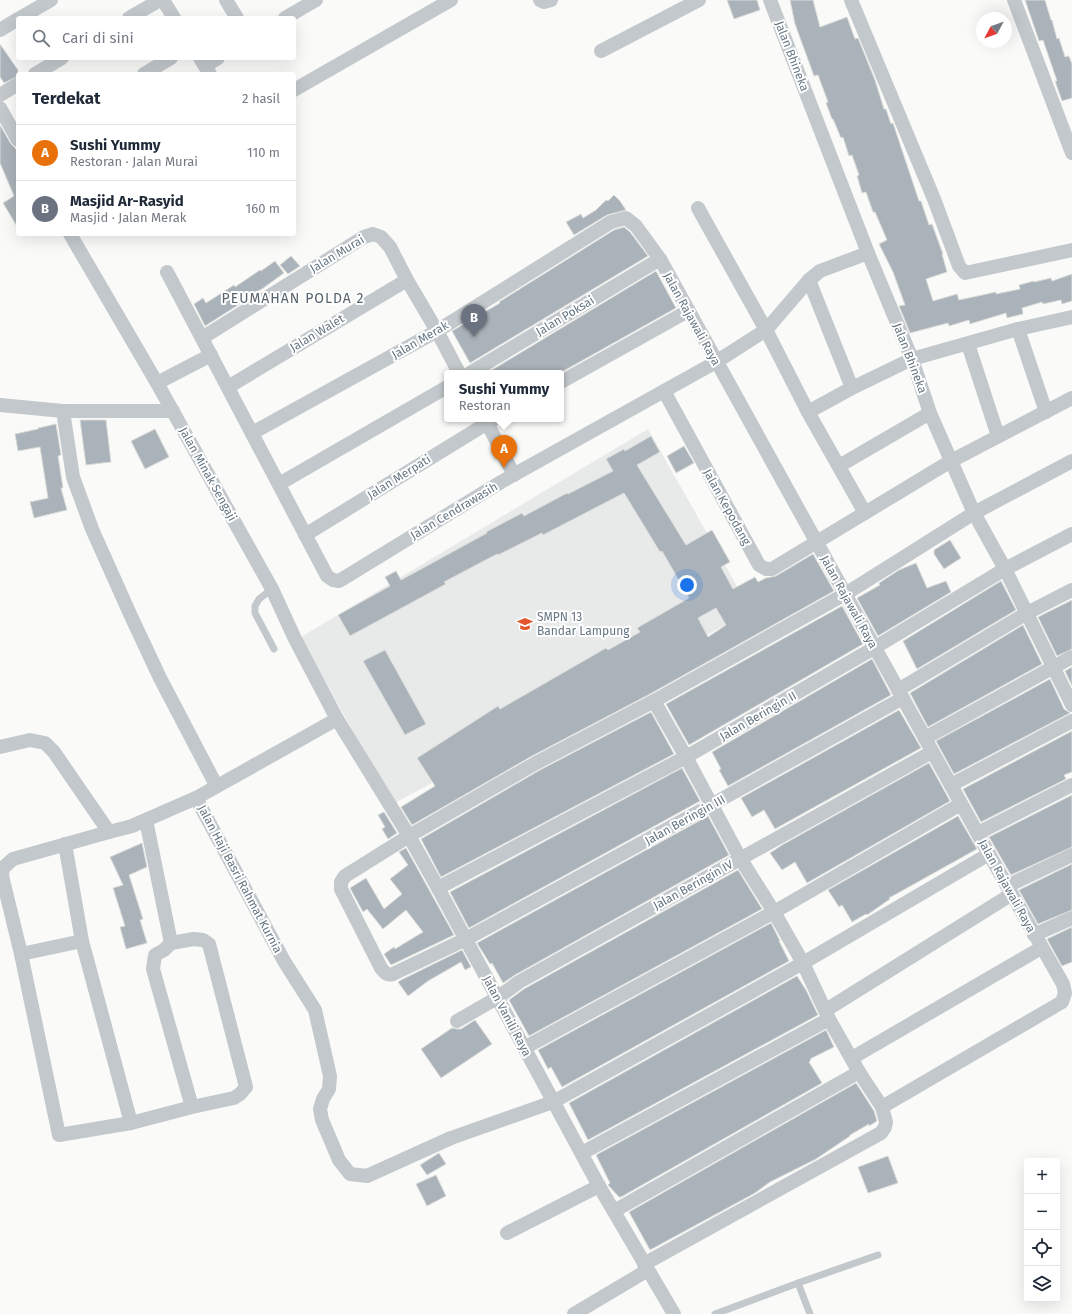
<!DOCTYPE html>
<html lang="id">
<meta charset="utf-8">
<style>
:root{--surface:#fff;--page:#f2f2f3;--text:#1f2937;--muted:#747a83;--line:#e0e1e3;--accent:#7c3aed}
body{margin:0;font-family:"Fira Sans",sans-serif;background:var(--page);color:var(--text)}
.controls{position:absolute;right:12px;bottom:12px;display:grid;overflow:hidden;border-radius:4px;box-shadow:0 4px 16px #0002}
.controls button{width:36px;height:36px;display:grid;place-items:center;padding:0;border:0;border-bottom:1px solid var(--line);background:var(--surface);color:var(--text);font:20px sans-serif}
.compass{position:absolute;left:976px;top:12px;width:36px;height:36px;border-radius:50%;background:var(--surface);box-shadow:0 4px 16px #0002;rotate:229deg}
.you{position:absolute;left:687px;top:585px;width:14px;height:14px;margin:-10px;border:3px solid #fff;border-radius:50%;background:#1a73e8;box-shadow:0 0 0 6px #1a73e833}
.badge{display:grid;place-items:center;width:26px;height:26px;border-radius:50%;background:var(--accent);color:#fff;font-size:13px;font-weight:700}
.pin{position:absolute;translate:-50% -33px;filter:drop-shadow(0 1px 2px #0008)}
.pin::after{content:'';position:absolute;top:21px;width:14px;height:12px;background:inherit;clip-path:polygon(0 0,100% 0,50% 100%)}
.popup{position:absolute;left:444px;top:370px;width:120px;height:52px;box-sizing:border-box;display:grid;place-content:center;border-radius:4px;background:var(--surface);filter:drop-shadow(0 1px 3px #0005);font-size:13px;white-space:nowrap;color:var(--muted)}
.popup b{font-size:15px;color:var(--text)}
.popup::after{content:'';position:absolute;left:50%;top:100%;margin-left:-8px;border:8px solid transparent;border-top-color:var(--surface)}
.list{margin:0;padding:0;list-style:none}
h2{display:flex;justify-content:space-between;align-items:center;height:52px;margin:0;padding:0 16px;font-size:17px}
h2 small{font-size:13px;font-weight:400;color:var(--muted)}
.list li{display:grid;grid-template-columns:26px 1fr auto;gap:12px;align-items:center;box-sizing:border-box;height:56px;padding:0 16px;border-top:1px solid var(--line)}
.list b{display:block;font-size:15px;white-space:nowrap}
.list p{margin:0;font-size:13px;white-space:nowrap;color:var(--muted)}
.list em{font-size:13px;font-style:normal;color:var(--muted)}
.icon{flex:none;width:22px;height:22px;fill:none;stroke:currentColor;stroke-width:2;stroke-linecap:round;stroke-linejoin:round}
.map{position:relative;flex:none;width:1072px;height:1314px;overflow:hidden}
.search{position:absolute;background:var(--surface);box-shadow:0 4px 16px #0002;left:16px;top:16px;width:280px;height:44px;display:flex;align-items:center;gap:10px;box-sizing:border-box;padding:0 14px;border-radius:4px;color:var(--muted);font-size:15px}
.panel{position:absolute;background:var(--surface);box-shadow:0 4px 16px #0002;left:16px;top:72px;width:280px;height:164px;border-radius:4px}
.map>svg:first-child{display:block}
.built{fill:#e8e9e9}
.building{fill:#aab3b9;stroke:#dcdcda;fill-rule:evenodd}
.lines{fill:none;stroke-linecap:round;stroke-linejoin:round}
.lane{stroke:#c3c8cc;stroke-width:7}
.street{stroke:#c3c8cc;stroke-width:14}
.labels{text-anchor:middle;stroke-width:4;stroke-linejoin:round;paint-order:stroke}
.street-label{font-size:12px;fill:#657683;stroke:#fff}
.poi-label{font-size:12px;fill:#657683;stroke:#fff;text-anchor:start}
.quarter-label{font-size:14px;letter-spacing:1px;fill:#57646e;stroke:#fff}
</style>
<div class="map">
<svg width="1072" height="1314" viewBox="0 0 1072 1314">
<rect width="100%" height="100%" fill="#fafaf8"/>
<polygon class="built" points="648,429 751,611 393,804 301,637"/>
<g class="building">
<polygon points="727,0 757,0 760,10 734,19"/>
<polygon points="790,0 813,0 820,27 847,17 855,39 858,38 875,80 884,109 886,109 891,124 893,123 919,201 921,201 929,225 932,224 943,254 942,254 947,272 926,279 933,301 957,294 959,300 996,292 996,294 1020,289 1019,285 1034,281 1034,282 1051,278 1052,281 1072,274 1072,301 1062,304 1061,300 1043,304 1042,302 1022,308 1023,314 1007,318 1006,313 970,324 969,320 949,326 948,323 910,333 899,306 905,305 893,272 879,244 887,240 875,212 873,212 866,192 862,193 857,176 859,175 852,155 849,156 843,137 841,138 833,119 832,119 826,103 828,102 818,75 814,76 795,24"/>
<polygon points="1025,0 1045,0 1051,20 1052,20 1057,39 1059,38 1065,57 1069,56 1072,64 1072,98 1062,101 1055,81 1057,81 1043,40 1039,41"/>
<polygon points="0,44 18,70 18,76 4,83 0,77"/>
<polygon points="0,125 11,144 15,148 18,152 18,228 3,203 14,196 0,163"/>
<polygon points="614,195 620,201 626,210 607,215 574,235 566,222 581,214 583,218 596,210 606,200 608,201"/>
<polygon points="624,227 630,232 648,256 470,363 452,331 500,303 499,302 614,230"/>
<polygon points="291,256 300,266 288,274 280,265"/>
<polygon points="275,261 284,273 262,289 241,299 243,302 205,326 194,304 203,298 206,303 234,285 235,287 260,270 261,271"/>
<polygon points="656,271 676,308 560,373 487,373"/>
<polygon points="80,420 106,420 111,462 86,465"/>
<polygon points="56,424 61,455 58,456 63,488 61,488 67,510 34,518 30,502 48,498 40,447 18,451 15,434 38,429 38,428"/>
<polygon points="155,429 169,457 145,469 131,441"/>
<path d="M651,436L660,452L637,465L686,545L712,530L730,562L721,567L733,589L755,577L758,582L766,578L776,576L813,554L834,591L650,694L532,756L412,825L401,807L435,786L417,758L498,706L500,709L606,648L608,650L640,632L637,628L689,598L662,551L660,552L624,493L543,535L542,533L498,555L497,554L444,582L446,584L350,636L338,615L390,586L385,577L396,571L401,580L487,533L486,532L522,513L524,516L567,493L568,494L613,471L606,459L624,449L625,451ZM716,608L726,625L708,637L698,618Z"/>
<polygon points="684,446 694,463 676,473 667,456"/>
<polygon points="950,540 961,558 944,569 934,554 934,550"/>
<polygon points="916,563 927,588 946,581 951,592 878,636 857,598 880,585 879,583 899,570"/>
<polygon points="1001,581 1016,610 917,669 903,641"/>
<polygon points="1072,600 1072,649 1057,656 1038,617"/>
<polygon points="842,606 863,644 689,745 666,704"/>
<polygon points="1023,625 1042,664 928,727 910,693"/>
<polygon points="385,650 426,724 405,735 363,661"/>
<polygon points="872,659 891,695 728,786 719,770 721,769 712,752"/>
<polygon points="1072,667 1072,686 1065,671"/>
<polygon points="1050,679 1064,709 1070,713 954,774 936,741"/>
<polygon points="899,710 921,748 775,829 764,810 752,817 741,798"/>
<polygon points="651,712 674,754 441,877 421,839 540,770"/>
<polygon points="1072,731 1072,772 1064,775 1066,779 981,822 963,789"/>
<polygon points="929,763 950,801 807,883 795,862 782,870 770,853 782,845"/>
<polygon points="682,768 700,801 469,928 450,892"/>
<polygon points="1072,795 1072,847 1011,875 989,837"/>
<polygon points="384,812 397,833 388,839 382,829 385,827 378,815"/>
<polygon points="708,816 729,855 515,975 503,983 492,963 490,964 477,943"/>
<polygon points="958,816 977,849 889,898 890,899 867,915 866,914 852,922 842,905 839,907 828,890"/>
<polygon points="142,843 147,867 129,875 143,919 140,920 147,943 126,949 120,927 125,926 113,888 123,885 110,857"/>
<polygon points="406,848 454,935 391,965 384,954 394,947 395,949 423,932 406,910 383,929 367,909 363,912 350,888 366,878 384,909 402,894 390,879 408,865 399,852"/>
<polygon points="1072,864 1072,910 1038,924 1019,890"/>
<polygon points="738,870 762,909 529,1036 509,1000 524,989"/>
<polygon points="771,923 780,941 779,941 789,961 562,1087 551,1067 548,1069 538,1050"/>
<polygon points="1072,927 1072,962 1062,966 1047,939"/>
<polygon points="462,950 471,967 465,970 461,962 428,981 408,996 398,982 401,980"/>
<polygon points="797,976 806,990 818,1015 588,1140 569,1103"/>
<polygon points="475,1020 492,1044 441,1078 421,1049 452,1028 457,1029 461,1029"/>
<polygon points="826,1030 834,1047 810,1059 811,1060 809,1062 822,1083 621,1197 619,1197 608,1185 610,1183 596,1155"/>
<polygon points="856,1083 874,1111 877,1121 869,1126 869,1124 850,1135 850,1136 816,1159 770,1182 755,1193 650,1250 629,1212"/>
<polygon points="439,1153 446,1164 427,1175 420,1165"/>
<polygon points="888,1156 898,1183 868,1193 858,1167"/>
<polygon points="436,1175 446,1196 427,1206 416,1184"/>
</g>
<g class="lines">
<g class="lane">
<polyline points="272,589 259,599 255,606 255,613 274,649"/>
<polyline points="798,1283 810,1314"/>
<polyline points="715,1314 798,1283 878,1255"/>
</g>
<g class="street">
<polyline points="163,0 174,18"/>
<polyline points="226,0 237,18"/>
<polyline points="540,0 544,2 551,0"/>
<polyline points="770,0 868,253 912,359 930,413 974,513 1005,569 1072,705"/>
<polyline points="851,0 934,199 959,266 965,273 1072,250"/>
<polyline points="1014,0 1072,153"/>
<polyline points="20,18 51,0"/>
<polyline points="129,18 160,0"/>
<polyline points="285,18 316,0"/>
<polyline points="0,30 18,19"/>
<polyline points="601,51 699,0"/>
<polyline points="200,58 210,74"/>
<polyline points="205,66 218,58"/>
<polyline points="35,74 62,58"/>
<polyline points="144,74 171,58"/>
<polyline points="294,90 451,0"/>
<polyline points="0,95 18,84"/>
<polyline points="0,108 18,140"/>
<polyline points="698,208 766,330 808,412 865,513"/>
<polyline points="70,234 157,383 272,589 295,639 337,719 409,836 438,888 599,1186 674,1314"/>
<polyline points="167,272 327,576 333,580 339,581 501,482 716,362 766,330 809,280 820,271 868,253"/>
<polyline points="809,280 852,388"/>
<polyline points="1018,329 1046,412"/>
<polyline points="202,338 364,237 373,234 381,237 390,247 407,280 437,331 459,373"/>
<polyline points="968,344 998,436"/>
<polyline points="470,373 660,259"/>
<polyline points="561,382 688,311"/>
<polyline points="157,383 211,355"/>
<polyline points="228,387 407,280"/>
<polyline points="664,391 759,565 766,569 772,569 951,461 1072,398"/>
<polyline points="0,405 63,411 173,411"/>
<polyline points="63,411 73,477 92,529 130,614 160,678 216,785"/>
<polyline points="808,412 852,388 912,359 1018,329 1072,317"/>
<polyline points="485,419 514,475"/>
<polyline points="252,433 437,331 611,222 626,218 636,226 660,259 989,854 1063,984 1065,993 1062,1002 882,1107"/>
<polyline points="839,466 930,413"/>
<polyline points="279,484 447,387"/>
<polyline points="305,535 494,419"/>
<polyline points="898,690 1027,613 1072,590"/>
<path d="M903,698L711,805L466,939L393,974C387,976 385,973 381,968L341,889V882L345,876L409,836L536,763L654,701L847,593L974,513L1072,461"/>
<polyline points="925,738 1072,657"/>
<polyline points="0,747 30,740 45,743 54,752 109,832 132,826 196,798 337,719"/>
<polyline points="951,785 1072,721"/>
<polyline points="196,798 284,961 315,1010 330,1076 329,1089 323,1099 320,1109 322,1120 339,1160 350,1174 367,1176 451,1138 553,1102 803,963 989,854"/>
<polyline points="146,820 171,943"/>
<polyline points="109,832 13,859 3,868 2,876 21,954 59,1135 131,1123"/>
<polyline points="978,833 1072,785"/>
<polyline points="65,844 82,941 131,1123 192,1107 234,1098 240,1094 246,1087 209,944 203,940 194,939 171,943 164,950 155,955 153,969 192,1107"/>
<polyline points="1007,886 1072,855"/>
<polyline points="438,888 686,757 874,648 1005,569 1072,534"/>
<polyline points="1034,935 1072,918"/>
<polyline points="21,954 82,941"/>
<polyline points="826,1010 1012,894"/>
<polyline points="457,1021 497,998 519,982 932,752"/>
<polyline points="524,1048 774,912 961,804"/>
<polyline points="852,1058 1041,948"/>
<polyline points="582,1153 829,1019"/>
<polyline points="614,1211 859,1072"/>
<polyline points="507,1233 599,1186"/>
<polyline points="644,1264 881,1133 885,1127 886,1122 882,1107 859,1072 829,1019 803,963 774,912 740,858 686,757 654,701"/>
<polyline points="574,1314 648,1270"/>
</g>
</g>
<defs>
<g id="school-bare" transform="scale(1.2)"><path d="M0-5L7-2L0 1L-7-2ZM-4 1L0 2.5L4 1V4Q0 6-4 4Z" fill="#e4572e" stroke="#fff" stroke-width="2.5" paint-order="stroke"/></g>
</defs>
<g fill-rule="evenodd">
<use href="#school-bare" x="525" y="624"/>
</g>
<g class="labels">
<g class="street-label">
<text transform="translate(792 56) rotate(69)" y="4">Jalan Bhineka</text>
<text transform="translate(337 254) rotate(-31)" y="4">Jalan Murai</text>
<text transform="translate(565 316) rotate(-31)" y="4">Jalan Poksai</text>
<text transform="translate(692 319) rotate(61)" y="4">Jalan Rajawali Raya</text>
<text transform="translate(317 333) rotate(-31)" y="4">Jalan Walet</text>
<text transform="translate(420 340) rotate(-30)" y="4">Jalan Merak</text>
<text transform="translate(910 358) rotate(69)" y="4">Jalan Bhineka</text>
<text transform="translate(208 474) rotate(61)" y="4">Jalan Minak Sengaji</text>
<text transform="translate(399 477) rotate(-32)" y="4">Jalan Merpati</text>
<text transform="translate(727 507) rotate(61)" y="4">Jalan Kepodang</text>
<text transform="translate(454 511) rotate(-31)" y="4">Jalan Cendrawasih</text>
<text transform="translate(849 602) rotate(61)" y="4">Jalan Rajawali Raya</text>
<text transform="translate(758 716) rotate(-30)" y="4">Jalan Beringin II</text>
<text transform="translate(685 820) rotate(-29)" y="4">Jalan Beringin III</text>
<text transform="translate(240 879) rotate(62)" y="4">Jalan Haji Basri Rahmat Kurnia</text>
<text transform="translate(693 885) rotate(-29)" y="4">Jalan Beringin IV</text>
<text transform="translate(1007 886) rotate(61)" y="4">Jalan Rajawali Raya</text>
<text transform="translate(507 1016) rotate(62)" y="4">Jalan Vanili Raya</text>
</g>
<g class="poi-label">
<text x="537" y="621">SMPN 13<tspan x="537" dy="14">Bandar Lampung</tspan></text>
</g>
<g class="quarter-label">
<text x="293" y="303">PEUMAHAN POLDA 2</text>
</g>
</g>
</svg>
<div class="controls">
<button>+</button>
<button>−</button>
<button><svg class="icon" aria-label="locate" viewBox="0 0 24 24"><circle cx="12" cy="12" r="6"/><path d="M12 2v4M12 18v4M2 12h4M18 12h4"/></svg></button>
<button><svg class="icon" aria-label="layers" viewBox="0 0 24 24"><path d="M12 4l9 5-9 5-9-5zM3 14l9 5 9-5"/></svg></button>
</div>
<svg class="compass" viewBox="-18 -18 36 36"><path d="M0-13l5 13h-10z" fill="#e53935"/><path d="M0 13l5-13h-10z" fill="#747a83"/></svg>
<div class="you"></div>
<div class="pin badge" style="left:504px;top:468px;background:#e8710a">A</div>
<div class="popup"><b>Sushi Yummy</b>Restoran</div>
<div class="pin badge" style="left:474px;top:337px;background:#6b7280">B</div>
<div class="search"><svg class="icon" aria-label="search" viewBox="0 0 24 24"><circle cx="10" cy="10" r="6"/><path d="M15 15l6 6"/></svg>Cari di sini</div>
<section class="panel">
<h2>Terdekat<small>2 hasil</small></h2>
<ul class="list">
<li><span class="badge" style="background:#e8710a">A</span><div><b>Sushi Yummy</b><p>Restoran · Jalan Murai</p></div><em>110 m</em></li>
<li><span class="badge" style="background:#6b7280">B</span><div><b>Masjid Ar-Rasyid</b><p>Masjid · Jalan Merak</p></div><em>160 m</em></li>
</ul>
</section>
</div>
